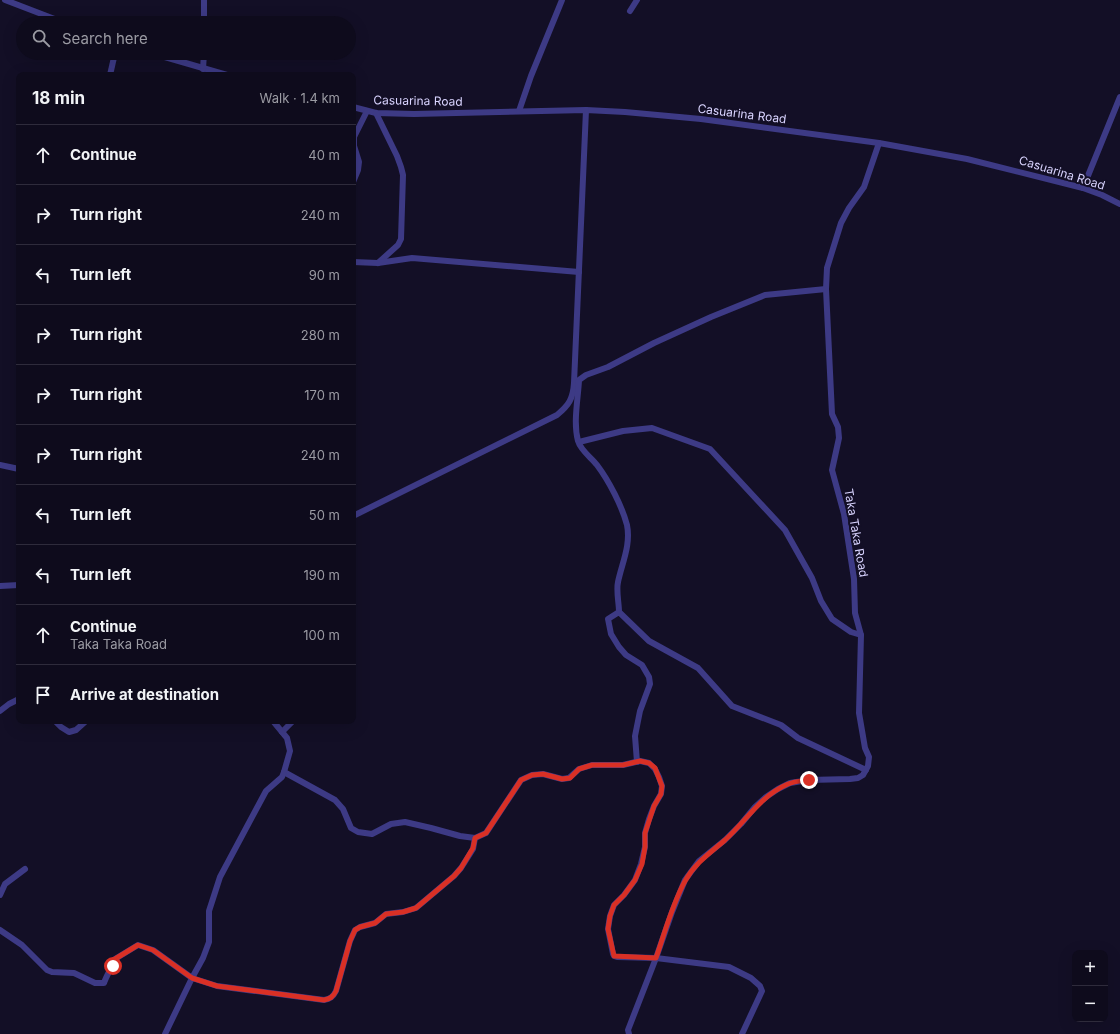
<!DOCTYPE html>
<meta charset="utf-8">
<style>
:root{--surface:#0e0b1c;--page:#171425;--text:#f1f3f6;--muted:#9b9ba3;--line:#2e2b3b}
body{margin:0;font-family:Inter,sans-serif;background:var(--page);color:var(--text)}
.controls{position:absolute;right:12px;bottom:12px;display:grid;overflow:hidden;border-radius:8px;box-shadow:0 4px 16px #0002}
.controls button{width:36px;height:36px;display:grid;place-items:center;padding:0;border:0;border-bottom:1px solid var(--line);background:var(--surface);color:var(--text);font:20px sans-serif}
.stop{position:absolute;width:12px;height:12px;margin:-9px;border:3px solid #d93025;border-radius:50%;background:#fff}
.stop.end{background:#d93025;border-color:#fff;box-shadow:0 1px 4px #0008}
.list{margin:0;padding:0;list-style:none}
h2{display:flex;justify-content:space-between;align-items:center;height:52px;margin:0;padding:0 16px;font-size:17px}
h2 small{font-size:13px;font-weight:400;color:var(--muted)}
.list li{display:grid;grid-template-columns:26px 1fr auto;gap:12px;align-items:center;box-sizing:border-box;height:60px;padding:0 16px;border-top:1px solid var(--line)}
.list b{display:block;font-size:15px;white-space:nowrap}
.list p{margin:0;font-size:13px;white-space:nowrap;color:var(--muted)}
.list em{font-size:13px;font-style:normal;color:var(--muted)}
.icon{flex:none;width:22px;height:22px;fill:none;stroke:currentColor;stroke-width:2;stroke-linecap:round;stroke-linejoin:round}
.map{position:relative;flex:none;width:1120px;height:1034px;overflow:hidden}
.search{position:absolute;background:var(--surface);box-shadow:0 4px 16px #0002;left:16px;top:16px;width:340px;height:44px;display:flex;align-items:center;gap:10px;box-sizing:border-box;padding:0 14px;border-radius:22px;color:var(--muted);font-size:15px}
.panel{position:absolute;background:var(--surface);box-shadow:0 4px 16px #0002;left:16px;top:72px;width:340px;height:652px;border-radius:8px}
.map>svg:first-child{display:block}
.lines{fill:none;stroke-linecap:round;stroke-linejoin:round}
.minor{stroke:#3d3a85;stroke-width:6}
.route{stroke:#d93025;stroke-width:5}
.labels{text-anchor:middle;stroke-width:4;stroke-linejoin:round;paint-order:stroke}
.street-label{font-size:12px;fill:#d9d4ff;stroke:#130f26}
</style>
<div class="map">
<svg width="1120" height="1034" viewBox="0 0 1120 1034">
<rect width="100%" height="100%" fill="#130f26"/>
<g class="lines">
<g class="minor">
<polyline points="5,0 65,23"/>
<polyline points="204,0 204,23"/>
<polyline points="630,11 637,0"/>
<polyline points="151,53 227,75"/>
<polyline points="203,69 204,53"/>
<polyline points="110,75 115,53"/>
<polyline points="353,107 376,113 414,114 586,110 625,112 701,119 879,143 967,159 1083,188 1102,195 1120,204"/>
<polyline points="519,111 531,76 562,0"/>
<polyline points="376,113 397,156 401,167 403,175 401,239 398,245 378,263"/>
<polyline points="353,182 358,170 359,162 354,146 354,137 367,111"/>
<polyline points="1083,188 1120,97"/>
<polyline points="353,262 378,263 412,258 579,272"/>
<polyline points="579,442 623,431 652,428 710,449 785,530 812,578 821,601 832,619 851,632 861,635"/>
<polyline points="0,465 19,469"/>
<path d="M353,516L557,415C569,405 573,399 574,383L586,110"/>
<polyline points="0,586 19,585"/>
<path d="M619,612C619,603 616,591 618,582C622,563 631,545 627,525C622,506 609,481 597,465C591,457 581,451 578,441C573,422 578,400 579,380L586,375L608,367L654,343L711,317L765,295L826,289"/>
<polyline points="0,711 9,704 19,699"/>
<polyline points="55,721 61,727 69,732 76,730 86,721"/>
<polyline points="282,732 293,721"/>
<polyline points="637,762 635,736 640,711 650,684 649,677 642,665 626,655 619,647 611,634 608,619 619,612 649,641 698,668 732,706 781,725 798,738 866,770"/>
<polyline points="284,772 335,800 343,809 351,828 358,832 372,834 391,824 405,822 431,828 460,836 475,838 486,833 521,780 532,775 543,774 562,779 569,778 579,769 592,765 623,765 640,761 649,763 655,769 659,777 662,786 661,794 654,806 649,819 645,833 645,847 641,864 635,880 624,895 614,905 610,916 608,929 613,954 614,956 617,957 656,958 729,967 751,978 760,986 762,991 742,1034"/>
<polyline points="0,895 5,884 25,869"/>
<path d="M0,930L22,945L47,970L52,972L74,973L95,983H104C107,974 112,968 115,959L138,945L153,950L192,978L217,986L324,1000C330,999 333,997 336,991L350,941L355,930L360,927L375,923L386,914L403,912L416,908L454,876L461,868L473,849L475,838"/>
<polyline points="165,1034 192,978 203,958 209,942 209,911 220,877 266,791 282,777 284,772 290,751 287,738 273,721"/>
<polyline points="629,1034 628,1030 656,958 672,912 685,880 699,861 725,840 741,824 755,807 766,797 778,789 790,783 809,780 850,779 858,778 863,775 868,766 869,757 865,748 859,713 861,635 855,613 854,579 844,514 832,470 839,438 838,427 832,414 826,289 827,268 841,223 849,208 864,187 879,143"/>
</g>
</g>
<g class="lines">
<path class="route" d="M113,966L115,959L138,945L153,950L192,978L217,986L324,1000C330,999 333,997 336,991L350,941L355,930L360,927L375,923L386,914L403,912L416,908L454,876L461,868L473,848L475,838L486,833L521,780L532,775L543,774L562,779L570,778L579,769L592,765H623L640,761L649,763L655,768L662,786L661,794L654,806L645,833V847L642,864L635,880L624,895L614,905L610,916L608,929L614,956L656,958C665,932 672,905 685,881C695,863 710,853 725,840C747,820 760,796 788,784C795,781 802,781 809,780"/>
</g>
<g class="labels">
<g class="street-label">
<text transform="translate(418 101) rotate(1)" y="4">Casuarina Road</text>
<text transform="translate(742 114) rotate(7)" y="4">Casuarina Road</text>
<text transform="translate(1062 173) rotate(17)" y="4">Casuarina Road</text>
<text transform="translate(856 533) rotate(80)" y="4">Taka Taka Road</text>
</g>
</g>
</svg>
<div class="controls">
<button>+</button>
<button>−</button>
</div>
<div class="stop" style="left:113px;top:966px"></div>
<div class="stop end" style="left:809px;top:780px"></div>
<div class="search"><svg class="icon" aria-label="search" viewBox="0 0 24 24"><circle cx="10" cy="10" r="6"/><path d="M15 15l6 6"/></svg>Search here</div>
<section class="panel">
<h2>18 min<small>Walk · 1.4 km</small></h2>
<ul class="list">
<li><svg class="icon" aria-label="ahead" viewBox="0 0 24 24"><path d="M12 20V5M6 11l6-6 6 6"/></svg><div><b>Continue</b></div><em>40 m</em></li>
<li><svg class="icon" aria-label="right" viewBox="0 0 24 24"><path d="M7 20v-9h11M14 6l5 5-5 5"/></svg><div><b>Turn right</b></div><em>240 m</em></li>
<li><svg class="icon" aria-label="left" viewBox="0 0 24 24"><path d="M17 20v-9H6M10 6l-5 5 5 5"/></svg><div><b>Turn left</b></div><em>90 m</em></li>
<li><svg class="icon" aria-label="right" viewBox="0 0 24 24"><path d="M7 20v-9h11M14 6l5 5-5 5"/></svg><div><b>Turn right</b></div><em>280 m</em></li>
<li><svg class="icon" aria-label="right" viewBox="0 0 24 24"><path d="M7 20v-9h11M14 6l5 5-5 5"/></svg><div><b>Turn right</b></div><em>170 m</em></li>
<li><svg class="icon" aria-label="right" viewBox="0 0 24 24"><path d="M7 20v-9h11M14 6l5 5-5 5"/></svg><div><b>Turn right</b></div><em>240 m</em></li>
<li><svg class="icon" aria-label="left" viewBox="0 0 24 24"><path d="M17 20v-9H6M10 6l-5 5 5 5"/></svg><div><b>Turn left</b></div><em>50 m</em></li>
<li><svg class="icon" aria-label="left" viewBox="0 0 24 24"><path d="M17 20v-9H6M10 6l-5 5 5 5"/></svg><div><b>Turn left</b></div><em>190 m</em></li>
<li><svg class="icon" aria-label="ahead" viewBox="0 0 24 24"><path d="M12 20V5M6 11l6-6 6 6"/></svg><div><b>Continue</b><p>Taka Taka Road</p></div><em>100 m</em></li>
<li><svg class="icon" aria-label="arrive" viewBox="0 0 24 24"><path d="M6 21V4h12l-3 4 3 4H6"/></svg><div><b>Arrive at destination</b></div></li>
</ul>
</section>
</div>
